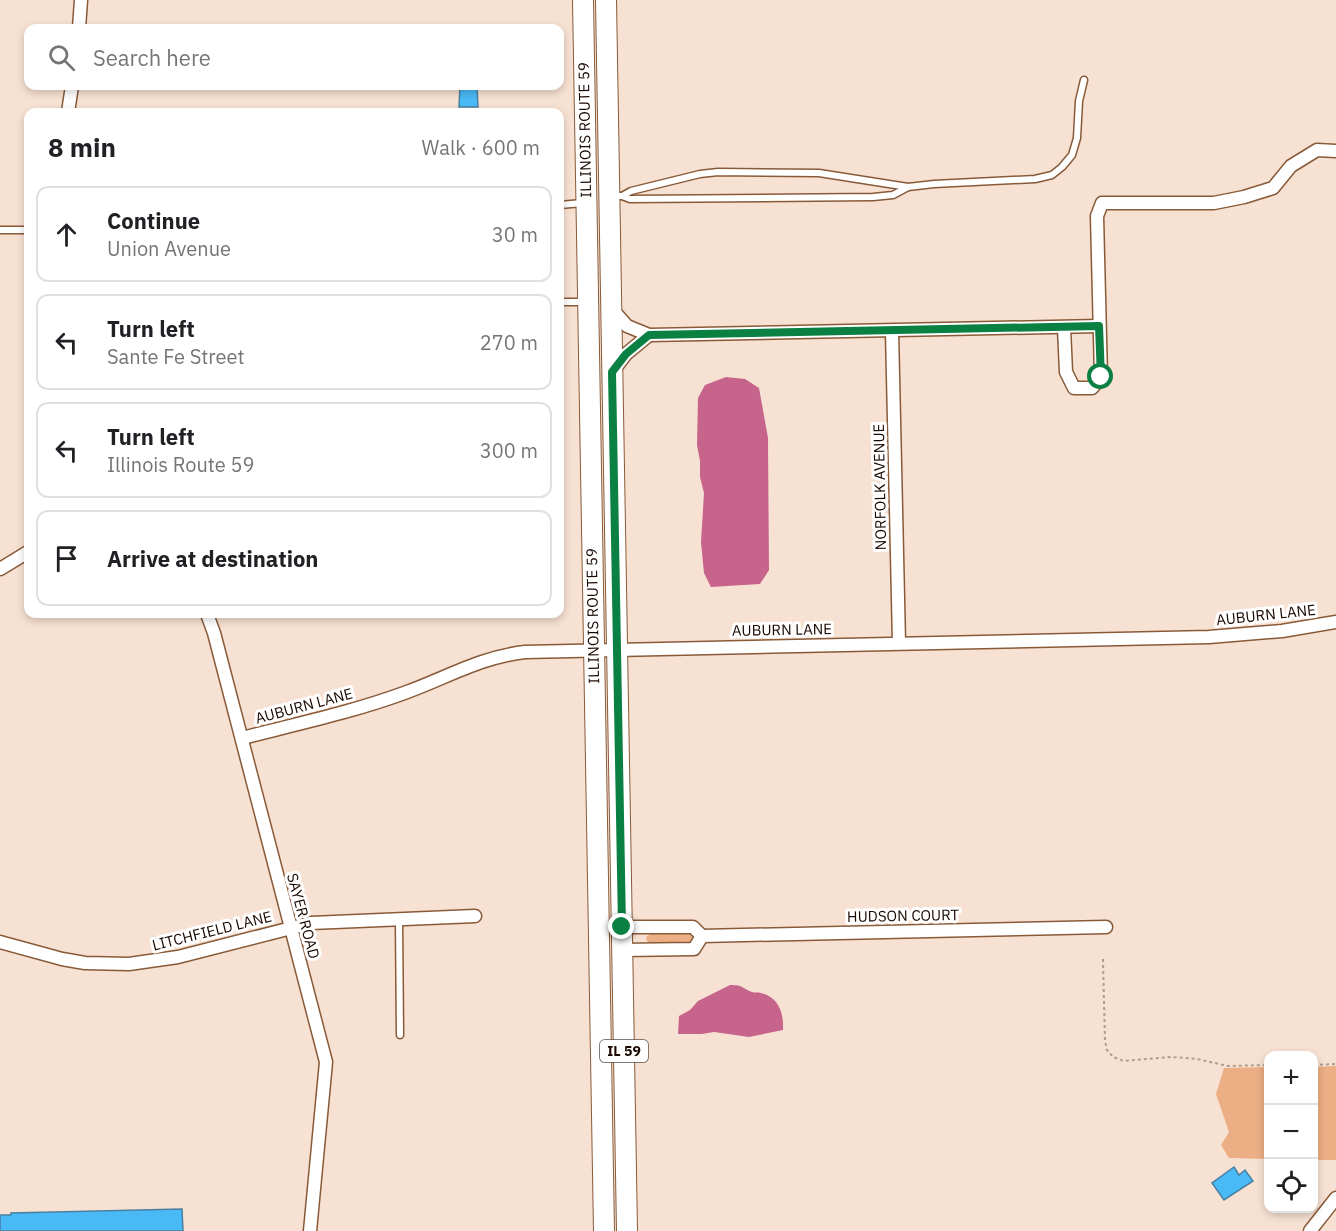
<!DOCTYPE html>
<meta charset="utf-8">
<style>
:root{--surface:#fff;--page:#f2f2f2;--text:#202124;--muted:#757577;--line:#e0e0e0}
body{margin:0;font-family:"IBM Plex Sans",sans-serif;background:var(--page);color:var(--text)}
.controls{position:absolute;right:18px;bottom:18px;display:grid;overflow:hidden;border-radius:12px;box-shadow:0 3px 9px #0003}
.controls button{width:54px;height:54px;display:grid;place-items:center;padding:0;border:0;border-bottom:2px solid var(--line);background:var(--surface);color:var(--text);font:30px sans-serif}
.stop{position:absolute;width:18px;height:18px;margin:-14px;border:4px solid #0b8043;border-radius:50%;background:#fff}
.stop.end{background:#0b8043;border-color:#fff;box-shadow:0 2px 6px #0008}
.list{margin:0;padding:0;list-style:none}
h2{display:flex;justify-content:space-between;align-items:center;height:78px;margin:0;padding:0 24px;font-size:26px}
h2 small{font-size:20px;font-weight:400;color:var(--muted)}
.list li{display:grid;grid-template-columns:39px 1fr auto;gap:18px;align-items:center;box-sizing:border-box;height:96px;margin:0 12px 12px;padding:0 12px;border:2px solid var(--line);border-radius:12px}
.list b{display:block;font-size:22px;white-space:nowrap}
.list p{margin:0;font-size:20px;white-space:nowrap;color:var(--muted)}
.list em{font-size:20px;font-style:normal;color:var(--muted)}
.icon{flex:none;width:33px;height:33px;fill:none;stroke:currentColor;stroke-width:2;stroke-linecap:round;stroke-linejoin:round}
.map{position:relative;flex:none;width:1336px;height:1231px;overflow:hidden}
.search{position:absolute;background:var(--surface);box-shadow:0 3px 9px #0003;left:24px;top:24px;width:540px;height:66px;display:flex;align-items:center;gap:15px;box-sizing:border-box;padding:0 21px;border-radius:12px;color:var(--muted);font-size:22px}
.panel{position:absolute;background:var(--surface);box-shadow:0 3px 9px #0003;left:24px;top:108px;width:540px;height:510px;border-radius:12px}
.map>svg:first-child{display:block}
.green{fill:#ecaf85}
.water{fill:#c6648c}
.building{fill:#49baf6;stroke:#4980a1;stroke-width:1.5}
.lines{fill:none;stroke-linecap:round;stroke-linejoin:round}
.lane-casing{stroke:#885a38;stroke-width:9}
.street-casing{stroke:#885a38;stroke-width:15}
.primary-casing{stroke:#885a38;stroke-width:22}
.path{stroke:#b09c8f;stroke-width:2;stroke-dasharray:3 3;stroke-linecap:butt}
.lane{stroke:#fff;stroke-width:6}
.street{stroke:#fff;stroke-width:12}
.primary{stroke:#fff;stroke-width:20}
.route{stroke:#0b8043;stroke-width:8}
.labels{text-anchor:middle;stroke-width:6;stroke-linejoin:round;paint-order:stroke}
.shield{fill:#fff;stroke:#5e524c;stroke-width:1.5}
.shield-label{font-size:14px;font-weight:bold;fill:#190800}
.street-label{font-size:15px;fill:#190800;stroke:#fff}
</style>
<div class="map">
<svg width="1336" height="1231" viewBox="0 0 1336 1231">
<rect width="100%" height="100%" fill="#f7e1d2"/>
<g class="green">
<polygon points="652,933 689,933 693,938 689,943 650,943 647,941 646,937"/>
<polygon points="1336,1066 1336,1160 1314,1160 1314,1067"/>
<polygon points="1268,1067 1268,1159 1229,1158 1221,1145 1229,1132 1216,1094 1224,1068"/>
</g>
<g class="water">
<polygon points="726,377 745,379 759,388 768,438 769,570 760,584 711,587 704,573 701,542 704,493 700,477 700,461 697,445 698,398 705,385"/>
<path d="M730,985C744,985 741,988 752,992C755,993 758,992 761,993C779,997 784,1014 783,1030L749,1037L714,1032L702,1034H678L679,1016L690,1010L698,1001Z"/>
</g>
<g class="building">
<polygon points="460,86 477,86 478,107 459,107"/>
<polygon points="1234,1167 1239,1175 1245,1170 1253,1181 1224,1200 1212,1183"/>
<polygon points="182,1209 183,1231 0,1231 0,1215 11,1215 11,1213"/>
</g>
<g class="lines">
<g class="lane-casing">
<g id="lane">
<polyline points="613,196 622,196 631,191 700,174 718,172 819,173 908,187 934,184 1035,179 1052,175 1062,167 1072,155 1077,138 1079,101 1084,80"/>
<polyline points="622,196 630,199 873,197 893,195 908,187"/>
<polyline points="560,205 582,203"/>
<polyline points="0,230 28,230"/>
<polyline points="560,302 584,302"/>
<polyline points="399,920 400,1035"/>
</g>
</g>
<g class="street-casing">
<g id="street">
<polyline points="79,28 81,0"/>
<polyline points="68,112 72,86"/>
<polyline points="612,309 627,326 649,335 1099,326"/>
<polyline points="1064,328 1066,372 1074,388 1092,388 1101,377 1097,216 1102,203 1214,203 1244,197 1273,188 1291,166 1317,150 1336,151"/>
<polyline points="892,331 899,643"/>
<polyline points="613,371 626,354 649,335"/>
<polyline points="0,569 28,552"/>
<polyline points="207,614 214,633 326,1062 310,1231"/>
<path d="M242,738C297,724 353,712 407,692C448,677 481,657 525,652L1209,637L1282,631L1336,622"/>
<polyline points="622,927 693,927 702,936"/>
<polyline points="702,936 1106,927"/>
<polyline points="0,942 62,959 85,963 129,964 178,957 311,923 475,916"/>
<polyline points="622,950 694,949 702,936"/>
<polyline points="1310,1231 1336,1198"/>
</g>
</g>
<g class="primary-casing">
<g id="primary">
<polyline points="583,0 604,1231"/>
<polyline points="606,0 627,1231"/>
</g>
</g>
<g class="path">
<polyline points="1103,959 1105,1041 1107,1050 1113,1057 1124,1061 1172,1057 1197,1059 1228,1066 1268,1065"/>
<polyline points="1314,1065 1336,1064"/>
</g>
<use href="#lane" class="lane"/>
<use href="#street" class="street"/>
<use href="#primary" class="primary"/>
</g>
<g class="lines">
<polyline class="route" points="622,927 612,372 626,354 649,335 1099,326 1101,377"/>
</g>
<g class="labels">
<rect class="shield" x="600" y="1040" width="48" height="22" rx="4.5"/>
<g class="shield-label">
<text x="624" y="1056">IL 59</text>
</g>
<g class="street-label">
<text transform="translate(585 130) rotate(-91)" y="5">ILLINOIS ROUTE 59</text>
<text transform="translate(880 487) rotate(-91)" y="5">NORFOLK AVENUE</text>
<text transform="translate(1266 615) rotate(-6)" y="5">AUBURN LANE</text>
<text transform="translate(593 616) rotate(-91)" y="5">ILLINOIS ROUTE 59</text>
<text transform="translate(782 630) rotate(-1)" y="5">AUBURN LANE</text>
<text transform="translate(304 706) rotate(-15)" y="5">AUBURN LANE</text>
<text transform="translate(303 916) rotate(75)" y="5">SAYER ROAD</text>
<text transform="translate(903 916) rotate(-1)" y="5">HUDSON COURT</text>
<text transform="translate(212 931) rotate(-14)" y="5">LITCHFIELD LANE</text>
</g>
</g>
</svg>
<div class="controls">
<button>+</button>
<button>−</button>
<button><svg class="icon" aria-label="locate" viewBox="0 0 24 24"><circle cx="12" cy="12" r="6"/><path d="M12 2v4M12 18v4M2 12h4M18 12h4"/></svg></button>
</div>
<div class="stop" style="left:1101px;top:377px"></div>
<div class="stop end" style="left:622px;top:927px"></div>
<div class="search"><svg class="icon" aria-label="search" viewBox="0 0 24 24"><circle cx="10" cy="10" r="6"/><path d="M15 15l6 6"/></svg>Search here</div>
<section class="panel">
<h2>8 min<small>Walk · 600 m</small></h2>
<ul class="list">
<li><svg class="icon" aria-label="ahead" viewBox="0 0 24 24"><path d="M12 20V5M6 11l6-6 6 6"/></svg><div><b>Continue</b><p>Union Avenue</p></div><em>30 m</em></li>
<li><svg class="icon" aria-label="left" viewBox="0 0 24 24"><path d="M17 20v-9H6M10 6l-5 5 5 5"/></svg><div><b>Turn left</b><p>Sante Fe Street</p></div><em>270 m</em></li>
<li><svg class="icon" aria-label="left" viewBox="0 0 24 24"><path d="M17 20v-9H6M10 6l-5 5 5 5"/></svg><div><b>Turn left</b><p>Illinois Route 59</p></div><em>300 m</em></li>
<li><svg class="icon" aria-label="arrive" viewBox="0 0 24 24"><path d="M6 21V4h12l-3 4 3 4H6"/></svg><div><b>Arrive at destination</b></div></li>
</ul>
</section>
</div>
